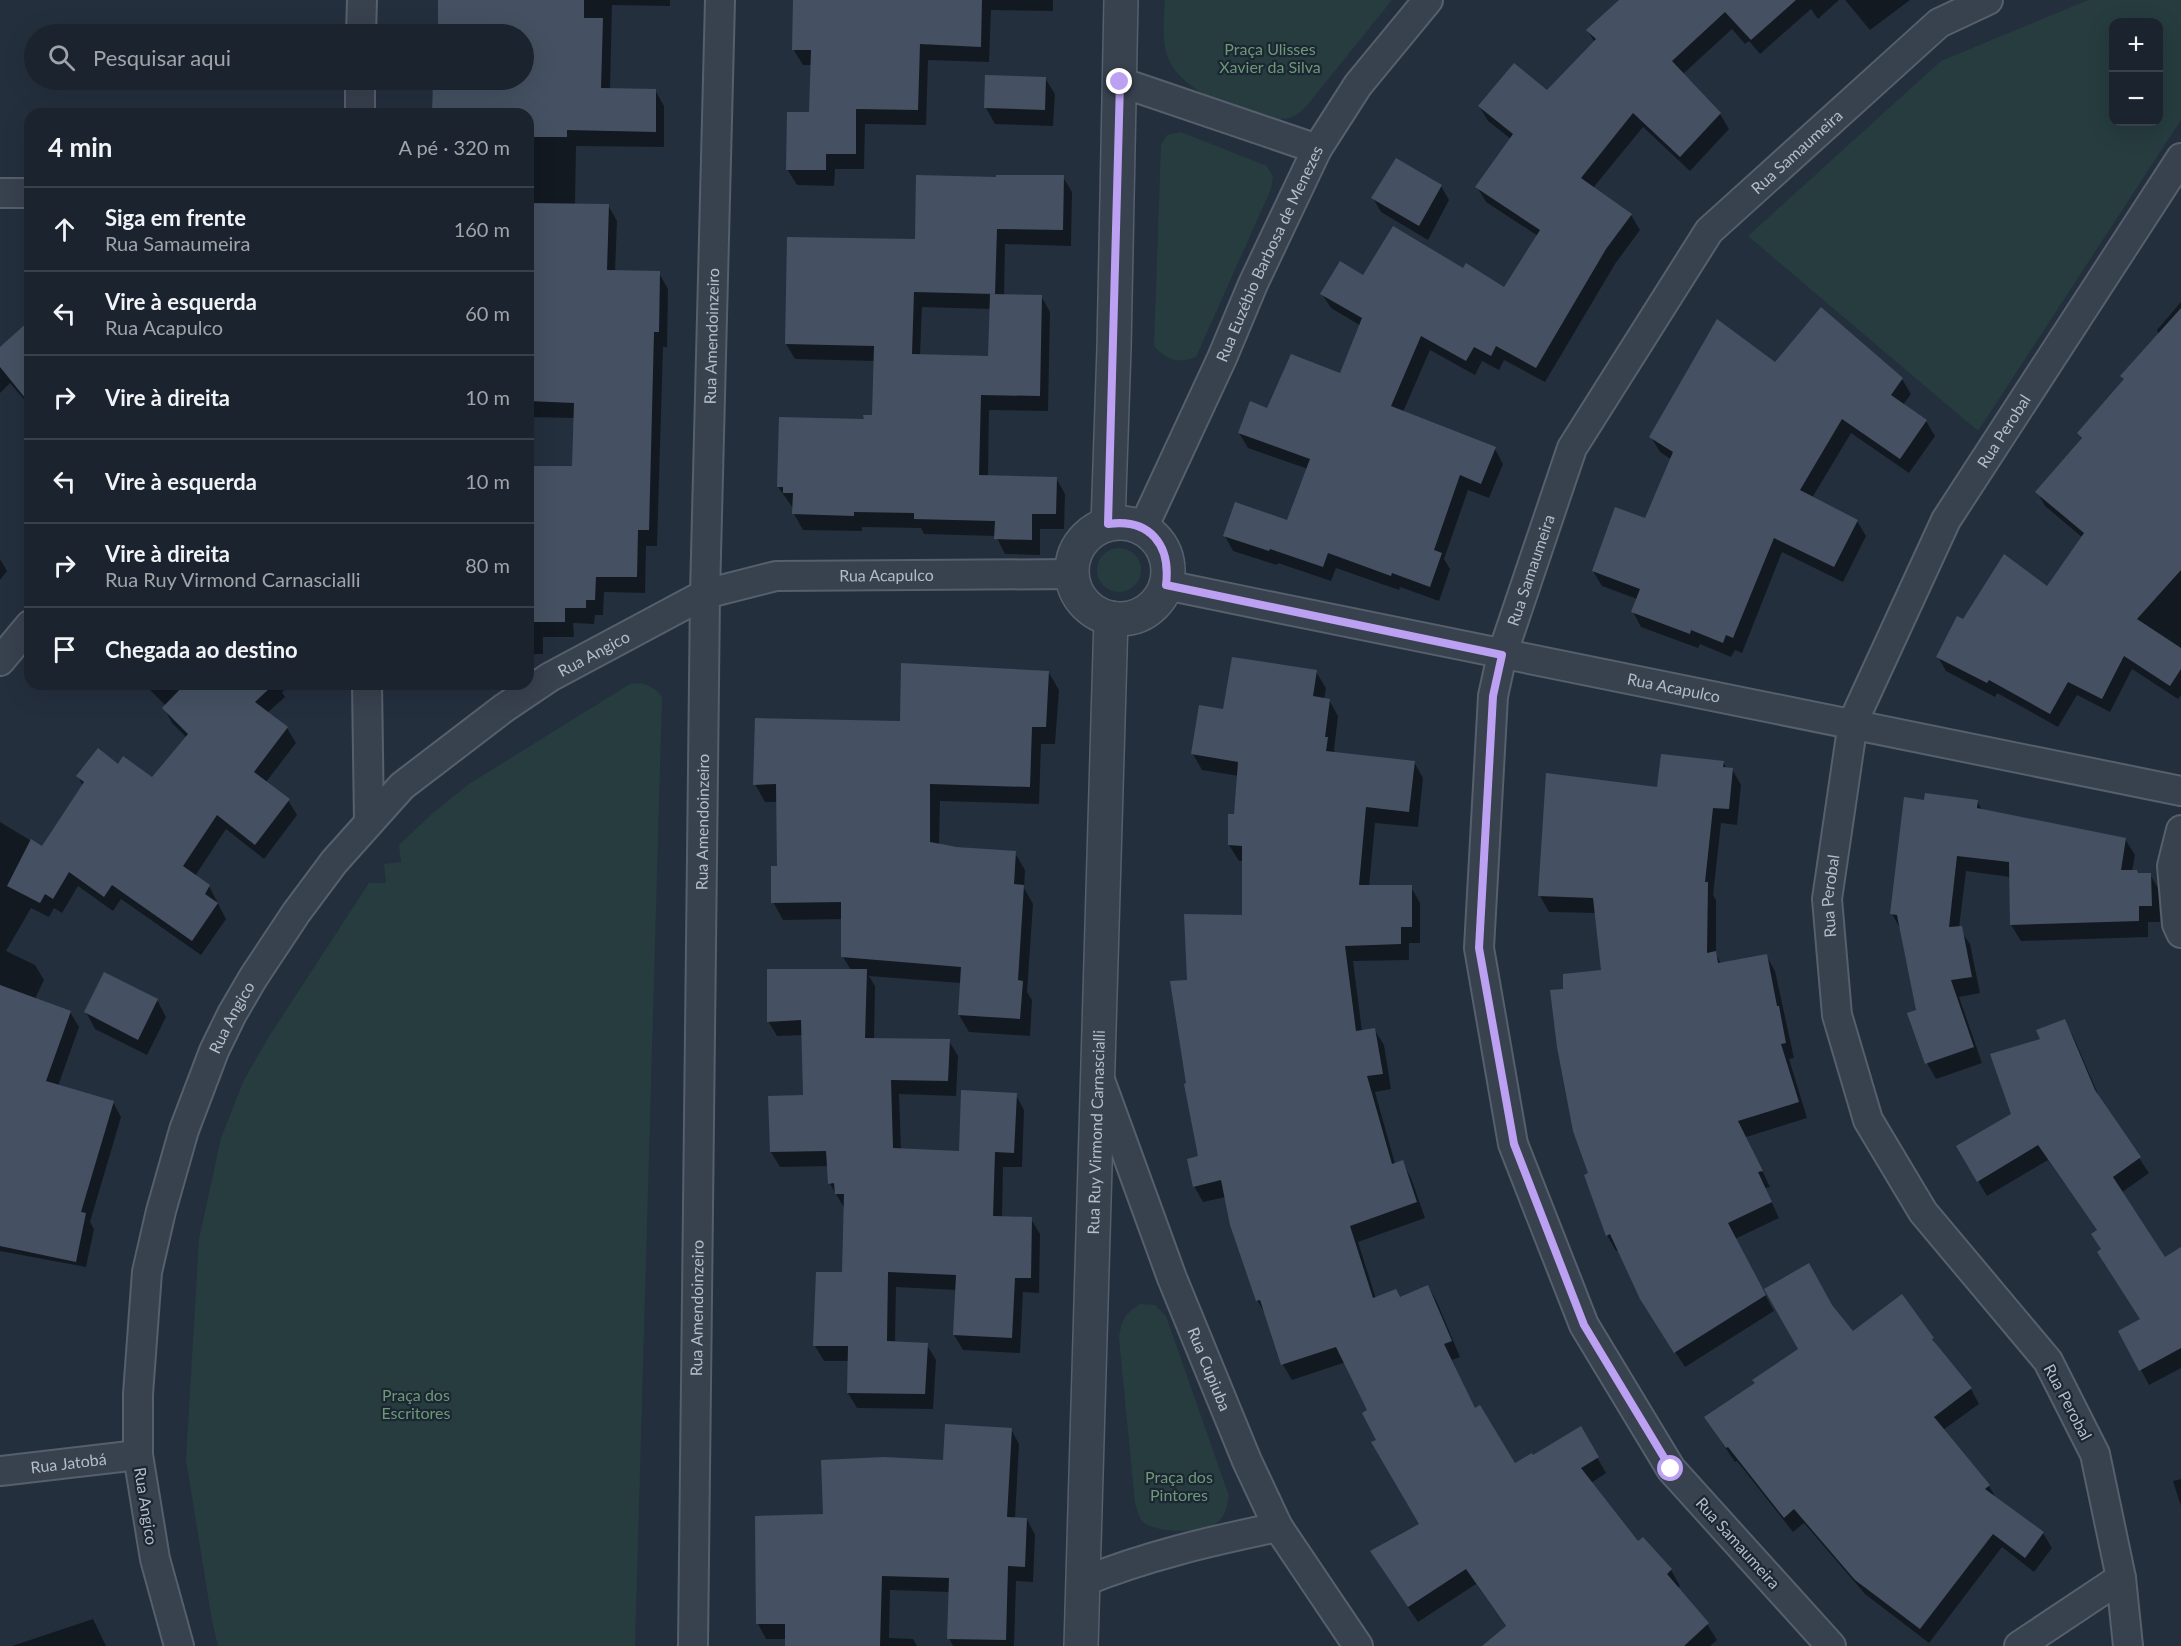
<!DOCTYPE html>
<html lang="pt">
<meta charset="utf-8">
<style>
:root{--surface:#1b232e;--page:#282f3a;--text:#f1f3f6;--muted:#a0a4aa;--line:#39404a}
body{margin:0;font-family:Lato,sans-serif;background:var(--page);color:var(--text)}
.controls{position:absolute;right:18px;top:18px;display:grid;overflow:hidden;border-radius:12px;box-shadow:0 6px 24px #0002}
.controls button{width:54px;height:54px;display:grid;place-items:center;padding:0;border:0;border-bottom:2px solid var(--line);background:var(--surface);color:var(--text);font:30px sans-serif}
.stop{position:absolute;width:18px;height:18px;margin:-14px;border:4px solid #bca0f2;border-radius:50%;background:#fff}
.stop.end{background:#bca0f2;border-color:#fff;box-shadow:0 2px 6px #0008}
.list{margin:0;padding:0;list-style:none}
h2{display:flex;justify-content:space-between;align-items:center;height:78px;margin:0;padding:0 24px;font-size:26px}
h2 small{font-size:20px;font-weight:400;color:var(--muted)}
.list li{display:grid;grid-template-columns:39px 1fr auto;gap:18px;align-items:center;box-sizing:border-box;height:84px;padding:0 24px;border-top:2px solid var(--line)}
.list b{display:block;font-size:22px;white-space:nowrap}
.list p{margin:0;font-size:20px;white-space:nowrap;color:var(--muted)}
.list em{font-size:20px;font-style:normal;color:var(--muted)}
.icon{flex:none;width:33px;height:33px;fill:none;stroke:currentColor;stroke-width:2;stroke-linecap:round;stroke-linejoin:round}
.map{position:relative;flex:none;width:2181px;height:1646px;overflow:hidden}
.search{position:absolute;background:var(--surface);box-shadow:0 6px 24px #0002;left:24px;top:24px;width:510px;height:66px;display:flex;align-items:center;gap:15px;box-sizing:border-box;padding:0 21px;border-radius:33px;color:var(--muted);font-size:22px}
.panel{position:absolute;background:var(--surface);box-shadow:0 6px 24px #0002;left:24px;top:108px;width:510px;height:582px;border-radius:18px}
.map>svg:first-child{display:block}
.green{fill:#263c3f;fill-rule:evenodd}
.shadow{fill:#0007;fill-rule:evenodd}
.building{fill:#455162}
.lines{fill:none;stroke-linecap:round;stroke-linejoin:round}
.minor-casing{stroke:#565f6c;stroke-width:32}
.tertiary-casing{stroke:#565f6c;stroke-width:36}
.minor{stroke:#38414e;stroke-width:28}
.tertiary{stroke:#38414e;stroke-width:33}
.route{stroke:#bca0f2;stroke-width:8}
.labels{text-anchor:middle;stroke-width:4.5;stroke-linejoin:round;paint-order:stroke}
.park-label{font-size:16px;fill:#6b9a76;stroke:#1d2633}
.street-label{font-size:16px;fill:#b4bcc9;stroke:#1d2633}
</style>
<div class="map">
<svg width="2181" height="1646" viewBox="0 0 2181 1646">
<rect width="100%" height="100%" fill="#242f3e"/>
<g class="green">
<path d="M1165,0H1392L1305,108C1300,112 1296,116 1289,118C1255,125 1183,93 1169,60C1161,41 1164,19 1165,0Z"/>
<path d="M2088,0H2181V120L1978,431L1748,236L1941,61ZM2114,22H2158V122H2114Z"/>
<path d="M1181,132L1267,166L1273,177L1271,189L1196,357C1177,364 1167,360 1154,346L1161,145L1167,135Z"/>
<circle cx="1119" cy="570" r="22"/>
<path d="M639,683C649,685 656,688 662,697L635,1646H218L212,1621L186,1460L199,1239L221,1138L244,1080L268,1038L369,883H386L384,864L401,862L399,845L433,813L469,784L630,684Z"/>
<path d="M1140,1304L1155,1305L1166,1316L1229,1496C1227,1506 1226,1515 1218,1522C1206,1534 1155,1534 1142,1521C1139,1517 1137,1509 1135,1504L1119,1338C1122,1319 1124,1315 1140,1304Z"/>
</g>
<g class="shadow">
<polygon points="439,0 670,0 670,6 612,5 610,90 655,90 664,106 664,147 576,146 575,205 608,205 617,221 615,272 659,273 668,289 667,347 663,347 657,546 646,546 645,593 604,592 603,615 595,615 594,624 573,623 574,637 543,637 543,654 528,654 528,468 574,468 575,418 528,417 528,114 434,114 434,80 524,80 524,34 439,34"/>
<polygon points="794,0 1053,0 1053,11 991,10 989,62 928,60 926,125 865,124 864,169 835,169 834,186 797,185 787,169 810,114 812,65 803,65 793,49"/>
<polygon points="1621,0 1839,0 1818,19 1811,9 1760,54 1749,41 1745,44 1732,29 1683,74 1720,114 1729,129 1690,171 1643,127 1593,188 1631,215 1640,230 1615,264 1545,382 1504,360 1499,370 1482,361 1475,375 1430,350 1403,412 1495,449 1503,464 1489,498 1468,490 1444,559 1450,569 1439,601 1400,587 1399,590 1336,568 1331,581 1278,563 1277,565 1233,551 1225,536 1288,521 1308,469 1248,448 1239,433 1268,410 1341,375 1361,326 1331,308 1322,294 1364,278 1463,270 1505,289 1538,236 1486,202 1477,187 1511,139 1488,121 1479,106 1547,92 1595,43 1588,31"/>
<polygon points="1845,0 1910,0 1870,30"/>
<polygon points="987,77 1045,78 1055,94 1053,126 995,124 986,108"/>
<path d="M1063,177L1072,192L1071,246L1005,244L1004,296H1041L1050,312L1048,411L989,410L988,477L1056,478L1065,494L1064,529H1040V555L1005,554L996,536L924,534L921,528L862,527V531L803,530L794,514L793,508L778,487L865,421L874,417L875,361L795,359L786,344L998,178ZM922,307L991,309L989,357L920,356Z"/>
<polygon points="1441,186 1449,200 1428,240 1381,212 1373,198"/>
<polygon points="2181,302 2181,695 2178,699 2132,669 2110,712 2077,695 2058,727 1997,693 1995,697 1946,671 1938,657 1964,621 2047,588 2083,538 2045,506 2037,492 2082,440 2079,433 2125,381 2122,376 2159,334 2157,330"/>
<polygon points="30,322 30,406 10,383 0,393 0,349"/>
<polygon points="1775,364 1902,379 1911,394 1903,405 1926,421 1935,436 1909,473 1851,433 1812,498 1857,521 1866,536 1843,582 1782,552 1742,653 1735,650 1731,657 1700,644 1698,648 1641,627 1633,612 1637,599 1602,586 1593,571 1645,520 1672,460 1660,452 1651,437"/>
<polygon points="0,559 7,571 0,580"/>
<polygon points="1316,672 1326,688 1324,700 1329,700 1338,716 1334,750 1336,754 1414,762 1423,778 1418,827 1375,823 1369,887 1411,887 1420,903 1420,943 1409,943 1409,960 1353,961 1362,1031 1374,1029 1384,1045 1391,1089 1375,1092 1395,1164 1402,1162 1411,1178 1425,1218 1358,1242 1376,1299 1400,1298 1428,1286 1437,1302 1460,1357 1452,1360 1475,1410 1514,1465 1533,1457 1580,1428 1606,1473 1591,1483 1638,1543 1643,1539 1671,1570 1680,1586 1677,1588 1707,1624 1717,1640 1710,1646 1499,1646 1507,1628 1476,1584 1418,1622 1381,1567 1421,1525 1378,1440 1369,1411 1346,1362 1292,1380 1283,1365 1267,1317 1257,1300 1226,1197 1203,1202 1194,1186 1200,1157 1188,981 1244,916 1243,861 1239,861 1229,845 1235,816 1239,776 1202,770 1193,754 1225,711"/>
<polygon points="1049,673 1059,690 1055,744 1041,744 1039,804 940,801 939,845 1015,853 1025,870 1024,888 1033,904 1027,992 1032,1000 1030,1036 969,1032 959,1015 961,983 869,976 875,986 874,1040 949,1041 958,1056 956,1096 899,1094 901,1150 960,1153 1016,1095 1024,1110 1022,1167 1003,1167 1002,1218 1031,1219 1040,1234 1039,1293 1023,1292 1020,1353 963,1350 954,1335 957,1290 896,1287 895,1343 927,1345 936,1360 933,1409 857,1408 848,1393 849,1361 824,1361 815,1346 843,1274 845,1209 830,1184 829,1166 780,1167 771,1152 805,1096 803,1035 777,1036 768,1021 851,970 843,957 843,919 783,920 773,902 778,867 777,802 765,802 755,784 901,723"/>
<polygon points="144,684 291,684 282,692 285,697 267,713 287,728 296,743 266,782 288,800 297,815 264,859 226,829 195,876 209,886 226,919 201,955 121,899 113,911 78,886 62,913 54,908 49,917 31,908 6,951 35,965 44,980 35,999 70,1012 79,1027 58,1086 113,1102 121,1117 90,1222 94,1229 86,1267 0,1251 0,822 43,848 83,786 78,776 118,766 152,780 187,738 172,723 164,708 166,706"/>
<polygon points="1723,762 1727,769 1732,769 1741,785 1737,825 1721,823 1713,895 1716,900 1716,954 1721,964 1766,955 1775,971 1794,1058 1789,1059 1807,1118 1746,1137 1770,1187 1765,1188 1779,1218 1735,1239 1774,1311 1685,1367 1651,1315 1619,1250 1616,1251 1607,1235 1586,1175 1590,1174 1565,990 1603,971 1596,913 1549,912 1540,896 1658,789"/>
<polygon points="1977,801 1982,810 2125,839 2135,855 2132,871 2138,875 2150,874 2159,890 2160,922 2148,922 2148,937 2021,941 2011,925 2010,877 1966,871 1959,928 1970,944 1980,993 1959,997 1982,1063 1936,1079 1927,1063 1901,930 1892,914 1925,802"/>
<polygon points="157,1000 166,1017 147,1055 95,1029 86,1012"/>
<polygon points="2064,1021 2073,1036 2101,1101 2149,1173 2121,1193 2164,1259 2181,1250 2181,1368 2149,1385 2141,1370 2141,1320 2103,1250 2098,1231 2048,1160 1987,1196 1958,1147 2013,1115 2042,1040"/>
<polygon points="1832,1307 1852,1333 1933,1339 1939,1350 1971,1389 1979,1404 1943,1430 1989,1486 1996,1498 2043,1533 2052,1548 2034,1572 2002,1547 1929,1643 1865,1594 1804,1523 1793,1532 1737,1461 1735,1462 1715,1432 1756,1384 1800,1349"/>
<polygon points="1011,1429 1019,1444 1015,1519 1027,1519 1035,1535 1033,1582 1016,1581 1014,1646 953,1646 949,1638 950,1592 890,1590 889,1638 913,1639 917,1646 787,1646 787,1639 766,1639 758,1624 757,1517 824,1515"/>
<polygon points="2181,1479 2181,1506 2173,1481"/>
<polygon points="93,1619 106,1646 12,1646"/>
</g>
<g class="building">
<polygon points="438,0 584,0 584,18 603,18 601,88 656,89 656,132 567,130 567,137 528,137 528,114 432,114 433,80 524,80 524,34 438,34"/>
<polygon points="793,0 982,0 981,47 920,44 918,110 856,109 856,154 826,154 826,170 786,170 787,112 809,112 811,50 792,50"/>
<polygon points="1619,0 1796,0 1751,40 1725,12 1672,61 1721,113 1680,157 1633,113 1581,178 1632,214 1606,249 1536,368 1496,346 1491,356 1474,347 1466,361 1421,336 1391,406 1496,447 1481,484 1460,475 1434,550 1442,553 1430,587 1392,573 1391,576 1328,553 1323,567 1270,549 1269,551 1223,536 1235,502 1287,520 1310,459 1238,433 1250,401 1267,408 1291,354 1340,373 1362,318 1320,294 1340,261 1363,275 1393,226 1463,268 1466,263 1504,287 1540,230 1475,187 1513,134 1478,106 1514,63 1547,90 1596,39 1586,30"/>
<polygon points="985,75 1046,77 1045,110 984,108"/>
<polygon points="1396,158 1442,185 1419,226 1371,198"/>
<polygon points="916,175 996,177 996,175 1064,175 1063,230 997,229 995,294 914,292 912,354 988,356 990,294 1042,295 1040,396 981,395 979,475 1057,477 1056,514 1032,514 1032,540 994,539 995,521 914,519 914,513 854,512 854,516 792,514 793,493 783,493 783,487 777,487 779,417 864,419 863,415 872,415 874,346 785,344 787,237 915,239"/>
<polygon points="528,203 609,204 607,270 660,271 659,332 654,332 649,530 638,530 637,577 596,577 595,600 586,600 586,608 565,608 565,622 528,622 528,466 572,466 574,403 528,401"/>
<polygon points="1821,307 1903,378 1891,395 1927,420 1900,459 1842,419 1800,490 1858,520 1834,567 1774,538 1733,638 1726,635 1723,643 1691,630 1690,634 1631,612 1640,589 1592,571 1615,507 1645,518 1673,452 1649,437 1717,319 1775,362"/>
<polygon points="2181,308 2181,570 2137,619 2181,648 2181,669 2170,686 2124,656 2102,699 2068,682 2050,714 1989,680 1987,683 1936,657 1957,616 1963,619 2004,554 2047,586 2084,533 2035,492 2082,438 2077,433 2124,379 2120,376"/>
<polygon points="30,320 30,404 0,367 0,347"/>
<polygon points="1232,657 1317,670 1313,696 1330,699 1325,737 1328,737 1326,751 1415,761 1409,812 1366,807 1359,885 1412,885 1412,927 1401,927 1401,944 1345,946 1356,1031 1375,1028 1383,1074 1367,1076 1392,1164 1403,1160 1417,1202 1350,1226 1373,1298 1396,1289 1400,1297 1428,1285 1452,1341 1444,1344 1475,1408 1480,1405 1515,1463 1532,1453 1533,1455 1581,1426 1599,1457 1581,1468 1638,1541 1643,1537 1672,1569 1667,1574 1709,1623 1684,1646 1482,1646 1506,1626 1466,1569 1408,1607 1370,1551 1419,1524 1371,1442 1376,1440 1362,1413 1367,1410 1336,1347 1281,1365 1260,1300 1256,1301 1230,1225 1221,1180 1193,1187 1187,1159 1198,1156 1184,1084 1186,1083 1170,981 1187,980 1184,914 1242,915 1242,846 1228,845 1228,814 1234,814 1238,762 1191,754 1199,705 1223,709"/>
<polygon points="901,663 1049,671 1046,727 1032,727 1030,787 930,784 930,842 957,847 1016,851 1014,884 1024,885 1018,980 1023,981 1020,1019 958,1015 961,967 841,957 841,902 771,903 771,866 777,866 776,784 753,785 755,718 900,721"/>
<polygon points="185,684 274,684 255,702 288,727 254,772 290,799 255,845 217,815 183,866 210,885 205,894 218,903 192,941 112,885 104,897 69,872 53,899 45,894 40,903 7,886 31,839 42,846 84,782 76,776 98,748 118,764 123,756 152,777 188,734 162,708"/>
<polygon points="1661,754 1724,761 1723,767 1733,768 1729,809 1713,808 1705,882 1708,882 1707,953 1716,951 1718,963 1767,954 1777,1006 1779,1006 1786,1043 1781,1044 1799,1102 1738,1121 1763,1171 1758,1172 1772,1202 1728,1223 1766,1295 1674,1353 1640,1299 1610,1234 1606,1236 1584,1175 1588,1173 1573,1131 1557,1047 1550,990 1563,989 1563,974 1601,970 1593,898 1538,896 1546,773 1657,787"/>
<polygon points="1925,793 1978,800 1977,808 2126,838 2121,870 2137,870 2138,873 2151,873 2152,906 2139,906 2139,921 2010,925 2009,862 1957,856 1949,927 1962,926 1972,977 1951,980 1974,1047 1925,1064 1907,1013 1916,1010 1897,915 1890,914 1904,797 1924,800"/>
<polygon points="767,969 867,969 865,1038 950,1039 948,1081 891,1080 893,1148 959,1151 961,1090 1017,1093 1014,1153 995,1152 993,1216 1032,1217 1031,1278 1015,1278 1012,1338 953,1335 956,1275 888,1272 887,1341 928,1343 925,1394 847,1393 848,1346 813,1346 816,1272 842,1272 844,1194 835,1194 834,1183 828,1184 826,1151 770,1152 768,1096 803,1095 801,1020 767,1022"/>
<polygon points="104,972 158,999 138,1040 84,1012"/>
<polygon points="0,985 71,1011 46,1081 114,1101 81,1212 86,1213 76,1262 0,1246"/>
<polygon points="2065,1019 2095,1090 2141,1157 2113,1177 2165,1257 2181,1247 2181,1348 2139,1371 2118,1331 2140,1319 2097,1252 2101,1249 2091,1234 2097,1230 2038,1145 1977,1182 1956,1146 2011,1114 1990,1054 2040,1039 2036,1030"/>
<polygon points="1809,1263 1832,1305 1853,1331 1902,1294 1934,1338 1932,1339 1972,1388 1934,1417 1990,1485 1985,1489 2044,1532 2025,1558 1993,1534 1920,1629 1855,1580 1794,1509 1784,1518 1728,1447 1726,1448 1704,1417 1755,1383 1752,1380 1798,1349 1764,1289"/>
<polygon points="945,1424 1012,1428 1007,1517 1027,1518 1025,1567 1008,1566 1006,1640 947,1639 949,1578 882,1576 880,1646 785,1646 785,1624 756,1624 755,1516 823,1514 821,1460 884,1457 943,1460"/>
</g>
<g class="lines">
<g class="minor-casing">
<g id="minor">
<polyline points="361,34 362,0"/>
<polyline points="1120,82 1317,149"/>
<polyline points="360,114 360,80"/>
<polyline points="0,193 30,193"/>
<path id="s1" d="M1143,528L1222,358L1253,284L1317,149L1358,85L1428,0"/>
<path id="s2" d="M1166,585C1504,655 1843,720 2181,791"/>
<polyline points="0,661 30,625"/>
<polyline points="367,684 369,821"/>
<polyline points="2181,830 2172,866 2177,924 2181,933"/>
<path id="s3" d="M1100,1080L1172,1278L1247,1461L1278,1527L1358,1646"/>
<path id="s4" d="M0,1471L138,1455"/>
<path d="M1082,1582C1146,1556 1211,1541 1278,1527"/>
<path id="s5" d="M179,1646L155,1559L138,1455V1394L147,1272L161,1211L184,1130L214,1051L232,1014L253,978L296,913L334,862L402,786L504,708L550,677L705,594L776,576L1072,574"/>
<path id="s6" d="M693,1646L705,594L720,0"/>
<path id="s7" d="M1831,1646L1671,1469L1584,1325L1513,1144L1479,948L1493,696L1502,655L1572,448L1709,231L1939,23L1988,0"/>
<polyline points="2019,1646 2121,1578"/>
<path id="s8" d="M2128,1646L2121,1578L2095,1454L2048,1361L1923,1212L1868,1120L1837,1015L1827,899L1853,722L1946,520L2181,158"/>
</g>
</g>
<g class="tertiary-casing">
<g id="tertiary">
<circle cx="1120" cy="571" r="48"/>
<polyline points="1108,524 1114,348 1121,0"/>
<path id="s9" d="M1081,1646L1111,618"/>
</g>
</g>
<use href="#minor" class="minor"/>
<use href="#tertiary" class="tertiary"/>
</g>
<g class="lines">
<path class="route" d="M1120,82L1108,524C1150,518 1171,545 1166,585L1502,655L1493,696L1479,948L1514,1144L1584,1325L1671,1469"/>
</g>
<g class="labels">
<g class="park-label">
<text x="1270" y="55">Praça Ulisses<tspan x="1270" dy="18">Xavier da Silva</tspan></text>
<text x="416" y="1401">Praça dos<tspan x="416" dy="18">Escritores</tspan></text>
<text x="1179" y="1483">Praça dos<tspan x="1179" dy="18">Pintores</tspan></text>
</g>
<g class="street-label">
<text dy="6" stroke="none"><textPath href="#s7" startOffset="1688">Rua Samaumeira</textPath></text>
<text dy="6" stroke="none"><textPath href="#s1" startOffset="302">Rua Euzébio Barbosa de Menezes</textPath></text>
<text dy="6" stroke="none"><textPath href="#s6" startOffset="1310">Rua Amendoinzeiro</textPath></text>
<text dy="6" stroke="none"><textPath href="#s8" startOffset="1334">Rua Perobal</textPath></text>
<text dy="6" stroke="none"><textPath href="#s7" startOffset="1184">Rua Samaumeira</textPath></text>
<text dy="6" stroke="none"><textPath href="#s5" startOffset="1480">Rua Acapulco</textPath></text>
<text dy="6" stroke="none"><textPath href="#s5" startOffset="1170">Rua Angico</textPath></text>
<text dy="6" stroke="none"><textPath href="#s2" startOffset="518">Rua Acapulco</textPath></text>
<text dy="6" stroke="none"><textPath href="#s6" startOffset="824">Rua Amendoinzeiro</textPath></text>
<text dy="6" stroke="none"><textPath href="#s8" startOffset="830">Rua Perobal</textPath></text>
<text dy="6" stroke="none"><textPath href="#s5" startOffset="648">Rua Angico</textPath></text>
<text dy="6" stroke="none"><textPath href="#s9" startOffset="514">Rua Ruy Virmond Carnascialli</textPath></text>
<text dy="6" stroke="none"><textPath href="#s6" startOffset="338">Rua Amendoinzeiro</textPath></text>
<text dy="6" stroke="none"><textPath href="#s3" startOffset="309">Rua Cupiuba</textPath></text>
<text transform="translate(2068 1402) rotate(62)" y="6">Rua Perobal</text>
<text dy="6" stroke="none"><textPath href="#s4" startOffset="69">Rua Jatobá</textPath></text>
<text transform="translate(146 1506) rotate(81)" y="6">Rua Angico</text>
<text transform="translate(1738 1543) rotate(48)" y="6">Rua Samaumeira</text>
</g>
</g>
</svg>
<div class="controls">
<button>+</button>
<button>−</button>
</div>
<div class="stop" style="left:1671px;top:1469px"></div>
<div class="stop end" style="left:1120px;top:82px"></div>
<div class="search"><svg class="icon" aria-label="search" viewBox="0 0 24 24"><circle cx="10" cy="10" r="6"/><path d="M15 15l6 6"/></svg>Pesquisar aqui</div>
<section class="panel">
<h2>4 min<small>A pé · 320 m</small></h2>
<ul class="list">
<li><svg class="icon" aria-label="ahead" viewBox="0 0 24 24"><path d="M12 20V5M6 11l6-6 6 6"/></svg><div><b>Siga em frente</b><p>Rua Samaumeira</p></div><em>160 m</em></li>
<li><svg class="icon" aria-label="left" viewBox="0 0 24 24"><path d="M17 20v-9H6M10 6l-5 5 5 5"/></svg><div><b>Vire à esquerda</b><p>Rua Acapulco</p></div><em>60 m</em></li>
<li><svg class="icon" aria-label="right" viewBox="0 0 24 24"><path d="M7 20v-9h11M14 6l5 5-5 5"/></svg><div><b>Vire à direita</b></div><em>10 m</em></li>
<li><svg class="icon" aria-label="left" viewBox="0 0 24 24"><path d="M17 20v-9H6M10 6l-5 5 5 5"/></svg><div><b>Vire à esquerda</b></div><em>10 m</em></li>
<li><svg class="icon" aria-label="right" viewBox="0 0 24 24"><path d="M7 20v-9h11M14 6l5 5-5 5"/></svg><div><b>Vire à direita</b><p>Rua Ruy Virmond Carnascialli</p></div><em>80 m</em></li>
<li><svg class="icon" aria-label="arrive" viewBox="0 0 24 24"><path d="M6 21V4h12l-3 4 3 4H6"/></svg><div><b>Chegada ao destino</b></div></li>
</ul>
</section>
</div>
